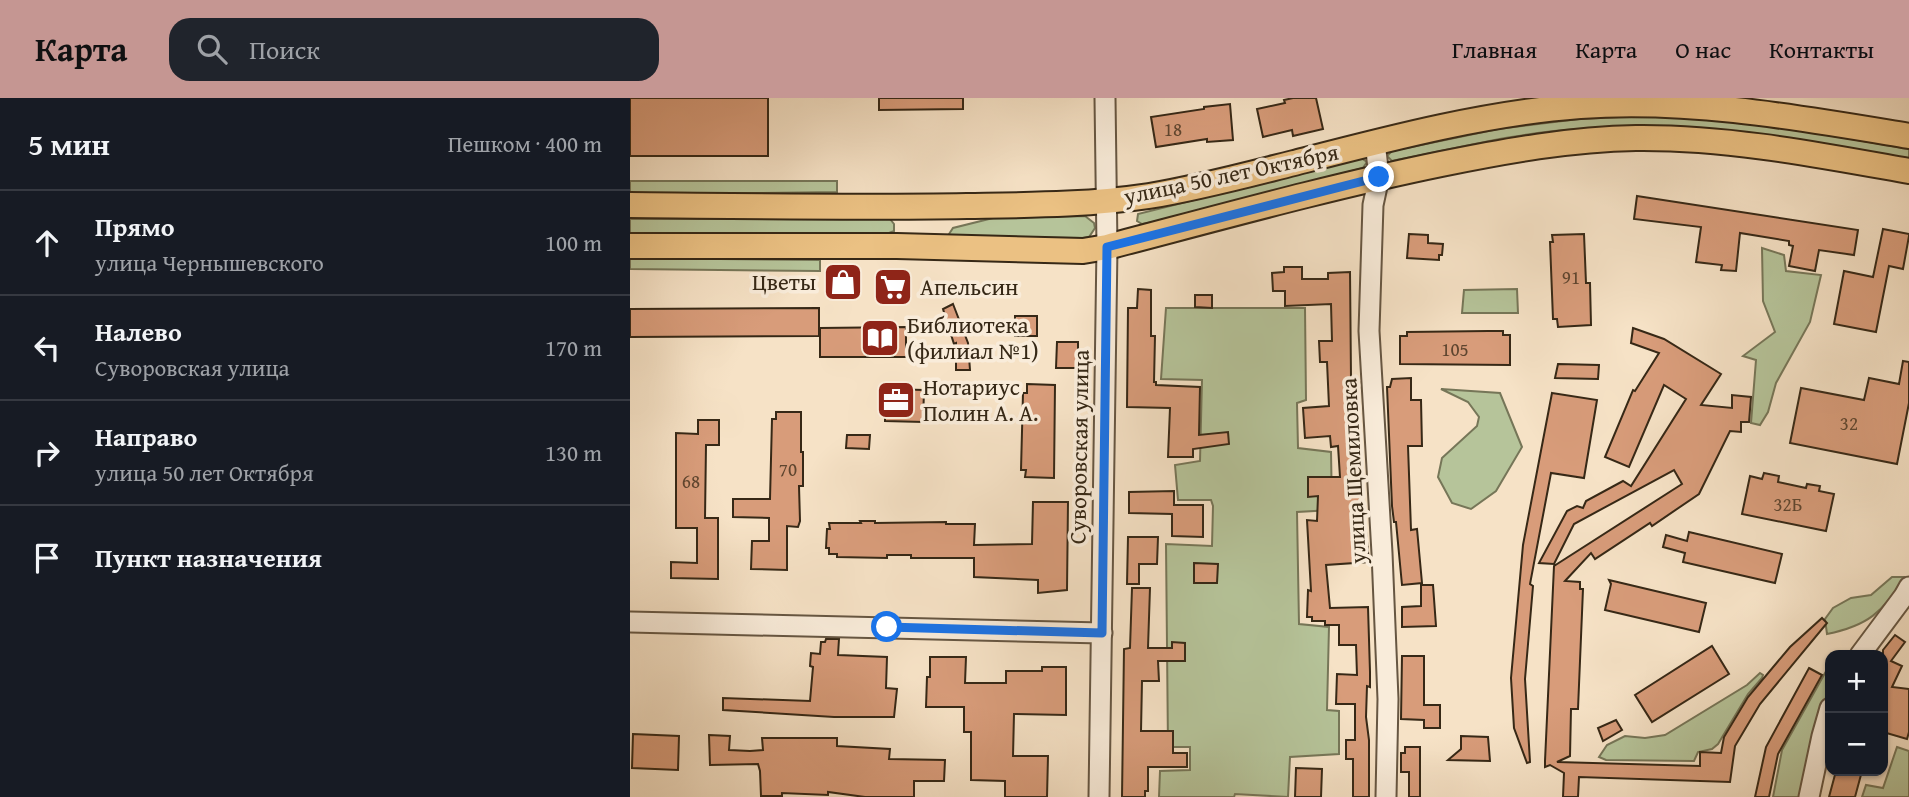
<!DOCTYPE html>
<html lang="ru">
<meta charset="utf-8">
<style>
:root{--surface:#171b24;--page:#20242c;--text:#f1f3f6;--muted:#9ea1a6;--line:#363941;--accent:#c59692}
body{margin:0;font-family:"Gentium Book Plus",serif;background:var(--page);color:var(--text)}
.controls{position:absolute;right:21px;bottom:21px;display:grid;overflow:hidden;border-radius:14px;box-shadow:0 2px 5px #0004}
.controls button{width:63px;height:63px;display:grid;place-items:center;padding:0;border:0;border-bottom:2px solid var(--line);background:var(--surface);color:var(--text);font:35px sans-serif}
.stop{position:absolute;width:21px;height:21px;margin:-16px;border:5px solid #1a73e8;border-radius:50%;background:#fff}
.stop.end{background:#1a73e8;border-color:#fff;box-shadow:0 2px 7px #0008}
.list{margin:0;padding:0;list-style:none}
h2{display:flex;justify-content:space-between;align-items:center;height:91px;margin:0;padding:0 28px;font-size:30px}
h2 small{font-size:23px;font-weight:400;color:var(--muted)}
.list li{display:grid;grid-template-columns:46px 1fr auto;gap:21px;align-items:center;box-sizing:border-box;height:105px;padding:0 28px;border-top:2px solid var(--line)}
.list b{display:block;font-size:26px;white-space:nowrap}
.list p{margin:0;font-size:23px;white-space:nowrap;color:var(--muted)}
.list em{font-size:23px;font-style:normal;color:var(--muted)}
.icon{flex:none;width:38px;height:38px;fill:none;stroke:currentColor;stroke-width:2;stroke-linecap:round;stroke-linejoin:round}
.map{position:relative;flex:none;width:1279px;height:699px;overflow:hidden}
header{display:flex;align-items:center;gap:42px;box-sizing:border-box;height:98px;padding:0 35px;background:var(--accent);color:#111}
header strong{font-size:33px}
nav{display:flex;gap:38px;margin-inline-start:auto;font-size:24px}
.search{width:490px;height:63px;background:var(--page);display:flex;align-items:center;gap:18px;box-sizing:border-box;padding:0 24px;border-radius:21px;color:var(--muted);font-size:26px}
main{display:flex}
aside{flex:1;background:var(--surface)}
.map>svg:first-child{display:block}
.green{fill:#b6c49a;stroke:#767658;stroke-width:2}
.building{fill:#d89c7a;stroke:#362816;stroke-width:2}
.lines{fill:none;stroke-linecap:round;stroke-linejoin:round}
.minor-casing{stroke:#665642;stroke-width:23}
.major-casing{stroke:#362816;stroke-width:28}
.minor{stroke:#f9ecda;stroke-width:19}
.major{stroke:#ebc183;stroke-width:24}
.route{stroke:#1a73e8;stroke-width:9}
.labels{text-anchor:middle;stroke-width:7;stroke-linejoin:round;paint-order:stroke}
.number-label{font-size:19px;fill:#5e452f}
.street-label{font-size:23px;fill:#362816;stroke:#f9ecda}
.poi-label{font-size:23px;fill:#362816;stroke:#f9ecda;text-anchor:start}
</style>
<header>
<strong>Карта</strong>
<div class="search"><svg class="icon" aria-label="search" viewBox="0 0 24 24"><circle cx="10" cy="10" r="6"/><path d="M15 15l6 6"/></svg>Поиск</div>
<nav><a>Главная</a><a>Карта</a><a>О нас</a><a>Контакты</a></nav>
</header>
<main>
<aside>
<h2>5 мин<small>Пешком · 400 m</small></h2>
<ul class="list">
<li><svg class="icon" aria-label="ahead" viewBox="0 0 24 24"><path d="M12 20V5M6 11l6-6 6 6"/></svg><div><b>Прямо</b><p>улица Чернышевского</p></div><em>100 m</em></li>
<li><svg class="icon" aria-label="left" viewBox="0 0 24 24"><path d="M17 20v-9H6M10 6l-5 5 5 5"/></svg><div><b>Налево</b><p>Суворовская улица</p></div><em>170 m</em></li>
<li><svg class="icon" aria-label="right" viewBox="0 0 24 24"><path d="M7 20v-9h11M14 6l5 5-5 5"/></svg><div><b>Направо</b><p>улица 50 лет Октября</p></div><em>130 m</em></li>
<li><svg class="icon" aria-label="arrive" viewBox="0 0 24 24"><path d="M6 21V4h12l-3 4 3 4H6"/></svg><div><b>Пункт назначения</b></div></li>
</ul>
</aside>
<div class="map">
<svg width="1279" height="699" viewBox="0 0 1279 699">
<rect width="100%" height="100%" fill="#f6e2c6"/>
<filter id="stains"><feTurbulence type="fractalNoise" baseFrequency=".00286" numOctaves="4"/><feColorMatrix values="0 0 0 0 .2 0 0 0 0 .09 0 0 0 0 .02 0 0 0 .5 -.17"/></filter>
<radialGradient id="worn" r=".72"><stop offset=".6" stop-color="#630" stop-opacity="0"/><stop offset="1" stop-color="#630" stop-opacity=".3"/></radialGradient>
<g class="green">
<path d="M1009,18C1100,19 1189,35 1279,51V61C1170,41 1062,26 951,31C888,34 825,51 762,63L757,58L762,53L868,31L949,21Z"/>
<polygon points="731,60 737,64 733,70 523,124 512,126 507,123 508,116"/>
<polygon points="0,83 207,83 207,94 0,97"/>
<polygon points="455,118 464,125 465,130 459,139 453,140 322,139 319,136 323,130 367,119"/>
<polygon points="0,121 260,121 264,126 264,133 254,137 0,136"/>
<polygon points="1132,150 1154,157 1156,173 1191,177 1180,224 1146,285 1138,314 1130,327 1121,325 1126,262 1113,258 1145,234 1133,203"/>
<polygon points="0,160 190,162 190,173 0,171"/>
<polygon points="887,191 888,215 832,215 834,192"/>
<polygon points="536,210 675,210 676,302 667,305 668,350 701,354 702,412 667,414 669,526 699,529 697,612 709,613 709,656 660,659 658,699 605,696 604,699 529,699 530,673 560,672 560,649 538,649 536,446 582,448 583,408 581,402 548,402 545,367 570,363 572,282 531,281"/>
<polygon points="811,291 870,295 892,349 866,393 841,411 822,405 808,379 812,360 847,328 849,319 838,304"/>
<path d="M1262,479H1274C1254,514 1237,528 1197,536L1195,521L1203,510L1221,500L1241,497Z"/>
<polygon points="1200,566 1200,594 1188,628 1172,699 1143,699 1152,652"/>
<polygon points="1130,575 1133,577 1132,580 1118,596 1088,646 1082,651 1068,654 1064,663 976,662 969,659 977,647 995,638 1015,640 1035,637 1117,587"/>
<polygon points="1267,649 1279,653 1279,699 1232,699 1236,687 1253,690"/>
</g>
<g class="building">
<rect x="0" y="0" width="138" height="58"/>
<polygon points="249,0 333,0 333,11 249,12"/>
<polygon points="663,0 686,0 693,31 663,38 662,32 633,39 627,11 655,5 654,2"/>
<polygon points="600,6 603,42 577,44 577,41 526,49 521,19 574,11 574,9"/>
<polygon points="1007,98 1228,132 1224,157 1189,152 1185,173 1159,168 1163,148 1159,147 1159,143 1110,135 1106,173 1091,172 1092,167 1066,164 1071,129 1004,121"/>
<polygon points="1253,131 1279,136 1279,138 1273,171 1259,168 1246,234 1204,226 1214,173 1243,179"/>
<polygon points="779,136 798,137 798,145 813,146 812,157 809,157 809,162 777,160"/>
<polygon points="954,136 956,185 960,185 961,227 928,229 927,221 923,221 920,144 923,144 922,137"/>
<polygon points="654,169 672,169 672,181 698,181 698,175 720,174 721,280 739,464 696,467 700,510 738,509 740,574 740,589 737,588 736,619 739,642 739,699 723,699 723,661 716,661 716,642 725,642 725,606 706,606 707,576 727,577 726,547 709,547 709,527 695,527 695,523 682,523 682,519 677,519 678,492 681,493 677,422 687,423 688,398 678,399 678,379 710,379 708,348 701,349 700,338 675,340 673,310 699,308 697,264 690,264 689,243 702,243 701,206 655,208 655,193 643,193 642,175 654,174"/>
<polygon points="257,177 269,177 269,181 272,181 272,197 254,197 254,181 257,181"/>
<rect x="200" y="181" width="19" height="16"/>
<polygon points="508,191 521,192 521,238 525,238 524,284 526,284 526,287 570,289 569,337 598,334 599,346 563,351 563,359 538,359 540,310 497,309 498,210 507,210"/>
<polygon points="565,197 582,197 582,210 565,209"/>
<polygon points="323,206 338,245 340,272 326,272 326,245 324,246 313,211"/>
<polygon points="189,210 189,238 0,239 0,211"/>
<rect x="385" y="218" width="22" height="20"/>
<polygon points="276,229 276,259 190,259 190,230"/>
<polygon points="1003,230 1034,241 1091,276 1071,307 1102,310 1102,297 1121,299 1119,324 1111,324 1111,334 1100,333 1069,396 1022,428 1020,425 965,461 961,455 935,483 950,484 950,491 953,491 948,611 941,611 940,658 927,664 1070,668 1070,654 1091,655 1094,639 1118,599 1160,549 1192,520 1197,525 1130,606 1105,648 1100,684 949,679 948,699 933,699 934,675 920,667 915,669 915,663 924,468 1052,386 1044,372 944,426 924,466 909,465 937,413 947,408 953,410 956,403 993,383 1001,388 1056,301 1034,287 999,369 975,359 1003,292 1005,293 1029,255 1001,245"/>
<polygon points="858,233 873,233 873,237 880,237 880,267 770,266 770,238 777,238 777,234"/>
<polygon points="427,244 448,244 448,270 426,270"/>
<polygon points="1273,263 1279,264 1279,305 1267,366 1160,345 1171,290 1234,302 1239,280 1269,286"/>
<polygon points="928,266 969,267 968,281 925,280"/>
<polygon points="781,280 781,302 791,302 792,348 778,348 781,432 787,431 792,485 772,487 766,424 764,424 762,408 757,289 760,289 762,281"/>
<polygon points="397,286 425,287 424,380 395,379 396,372 391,372 393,295 397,295"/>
<polygon points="255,291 294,292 293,324 255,323"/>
<polygon points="922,295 967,302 954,380 921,375 900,486 903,488 895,581 900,664 897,665 884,630 881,580 893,447"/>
<polygon points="146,314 171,314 171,354 173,354 173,388 169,388 170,423 168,429 157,428 157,472 121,471 122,443 139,443 139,420 103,419 103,401 140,401 142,321 146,321"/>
<polygon points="68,322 89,322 89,347 76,347 75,420 88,420 88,481 41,480 41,464 67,465 67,430 46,430 46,335 68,336"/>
<polygon points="217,337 240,337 239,351 216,350"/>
<polygon points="1134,375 1149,378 1148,384 1176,390 1177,386 1190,388 1189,393 1204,396 1196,433 1112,416 1120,378 1132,381"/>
<polygon points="544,393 544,407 573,407 573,439 542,438 542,416 499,415 499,394"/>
<polygon points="403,404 438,404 437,492 408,495 408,482 344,479 344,460 281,460 281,457 257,457 257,460 207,459 207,456 199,456 199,450 196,450 197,431 200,431 199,425 231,425 230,423 245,423 245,425 316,424 316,426 345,426 344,447 402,446"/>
<polygon points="1059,434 1152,456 1145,485 1053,464 1055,455 1033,449 1036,437 1057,443"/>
<polygon points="498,439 528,439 527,466 509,466 509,486 497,486"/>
<polygon points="564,465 588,466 587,485 564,485"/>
<polygon points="979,482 1076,505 1069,534 975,512 981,486"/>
<polygon points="791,487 803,487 806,528 772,529 772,509 791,508"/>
<polygon points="502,490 520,490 518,550 542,550 542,544 555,545 555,563 528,563 529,583 512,583 511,633 543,633 543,655 557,655 557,669 518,669 518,693 515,693 515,699 492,699 494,551 500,550"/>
<polygon points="1265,537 1275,544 1261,563 1272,568 1262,589 1279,591 1279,634 1277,641 1253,634 1253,552"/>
<polygon points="196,541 209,541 208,557 257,559 256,590 267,591 264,619 204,619 93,612 93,600 180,603 183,569 180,568 181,555 190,556 191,544 195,544"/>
<polygon points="1082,548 1099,576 1022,624 1005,597"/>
<polygon points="772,558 794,558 794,607 810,607 810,630 794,630 794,622 771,621"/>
<polygon points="300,559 336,559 335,585 376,585 376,573 412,573 412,569 436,569 436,617 384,616 383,658 418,658 417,699 375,699 375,683 341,682 341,634 334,634 334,609 296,609 297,579 300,579"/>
<polygon points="1179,570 1192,577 1148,656 1139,699 1125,699 1136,649"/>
<polygon points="986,622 992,632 973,643 968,630"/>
<polygon points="3,636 49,638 48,672 2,670"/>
<polygon points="79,637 100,638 99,652 120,653 133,652 132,640 207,640 207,648 260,651 259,661 315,662 314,683 284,683 284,699 235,699 198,694 198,697 152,695 152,698 131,698 130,673 128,666 80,667"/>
<polygon points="831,638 858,639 860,663 818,662 831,651"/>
<polygon points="775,649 790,649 790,699 779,699 779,674 771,674 771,655 775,655"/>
<polygon points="666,670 692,671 691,699 665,699"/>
<polygon points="1206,673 1232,673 1225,699 1199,699"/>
</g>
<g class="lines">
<g class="minor-casing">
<g id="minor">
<polyline points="745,44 749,79 743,107 739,233 752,455 758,601 756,699"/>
<polyline points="0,524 472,535"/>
<polyline points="1230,557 1274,498 1279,489"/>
<polyline points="469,699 477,149 475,0"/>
<polyline points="1179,699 1192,638 1200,610"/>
</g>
</g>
<g class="major-casing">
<g id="major">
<path d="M0,107C112,108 225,110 337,108C398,107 459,107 519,98C568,90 616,77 664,65C757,41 855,15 950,8C1061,0 1170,20 1279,38"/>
<path d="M0,148H267L453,153L477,149C588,120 699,89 811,66C875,53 941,41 1006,40C1098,39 1189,57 1279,73"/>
</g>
</g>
<use href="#minor" class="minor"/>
<use href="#major" class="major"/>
</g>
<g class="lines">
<polyline class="route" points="257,529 472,535 477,149 749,79"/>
</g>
<defs>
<g id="shop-square" transform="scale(2.0125)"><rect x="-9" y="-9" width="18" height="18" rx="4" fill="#8f2418" stroke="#f9ecda"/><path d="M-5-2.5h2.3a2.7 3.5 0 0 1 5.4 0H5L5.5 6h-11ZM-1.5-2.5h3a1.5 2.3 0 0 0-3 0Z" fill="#fff"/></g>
<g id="supermarket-square" transform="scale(2.0125)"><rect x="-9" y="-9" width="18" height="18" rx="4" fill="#8f2418" stroke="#f9ecda"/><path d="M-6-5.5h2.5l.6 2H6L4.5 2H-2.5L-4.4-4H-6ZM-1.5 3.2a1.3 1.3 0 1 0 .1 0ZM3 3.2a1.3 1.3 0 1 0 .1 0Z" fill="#fff"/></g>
<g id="library-square" transform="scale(2.0125)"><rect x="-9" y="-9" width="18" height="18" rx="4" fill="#8f2418" stroke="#f9ecda"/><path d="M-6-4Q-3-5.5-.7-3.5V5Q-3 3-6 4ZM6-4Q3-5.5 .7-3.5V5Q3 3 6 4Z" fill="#fff"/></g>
<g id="office-square" transform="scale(2.0125)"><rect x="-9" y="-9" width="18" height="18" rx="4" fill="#8f2418" stroke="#f9ecda"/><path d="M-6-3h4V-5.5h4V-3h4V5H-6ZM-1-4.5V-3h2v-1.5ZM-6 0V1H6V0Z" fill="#fff"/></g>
</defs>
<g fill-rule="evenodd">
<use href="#shop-square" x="213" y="184"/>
<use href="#supermarket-square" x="263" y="189"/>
<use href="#library-square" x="250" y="240"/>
<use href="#office-square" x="266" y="302"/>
</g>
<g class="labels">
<g class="number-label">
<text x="543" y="38">18</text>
<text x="941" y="186">91</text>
<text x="825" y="258">105</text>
<text x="1219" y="332">32</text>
<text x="158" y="378">70</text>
<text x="61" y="390">68</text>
<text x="1158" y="413">32Б</text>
</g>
<g class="street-label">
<text transform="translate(601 76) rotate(-12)" y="8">улица 50 лет Октября</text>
<text transform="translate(449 349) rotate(-89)" y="8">Суворовская улица</text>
<text transform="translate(723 373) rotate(-93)" y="8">улица Щемиловка</text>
</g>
<g class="poi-label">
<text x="186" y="192" text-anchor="end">Цветы</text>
<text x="290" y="197">Апельсин</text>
<text x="277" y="235">Библиотека<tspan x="277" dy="26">(филиал №1)</tspan></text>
<text x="293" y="297">Нотариус<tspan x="293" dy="26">Полин А. А.</tspan></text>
</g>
</g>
<rect width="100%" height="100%" filter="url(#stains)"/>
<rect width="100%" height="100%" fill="url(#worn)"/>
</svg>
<div class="controls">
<button>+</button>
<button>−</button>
</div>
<div class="stop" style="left:257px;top:529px"></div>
<div class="stop end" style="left:749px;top:79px"></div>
</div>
</main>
